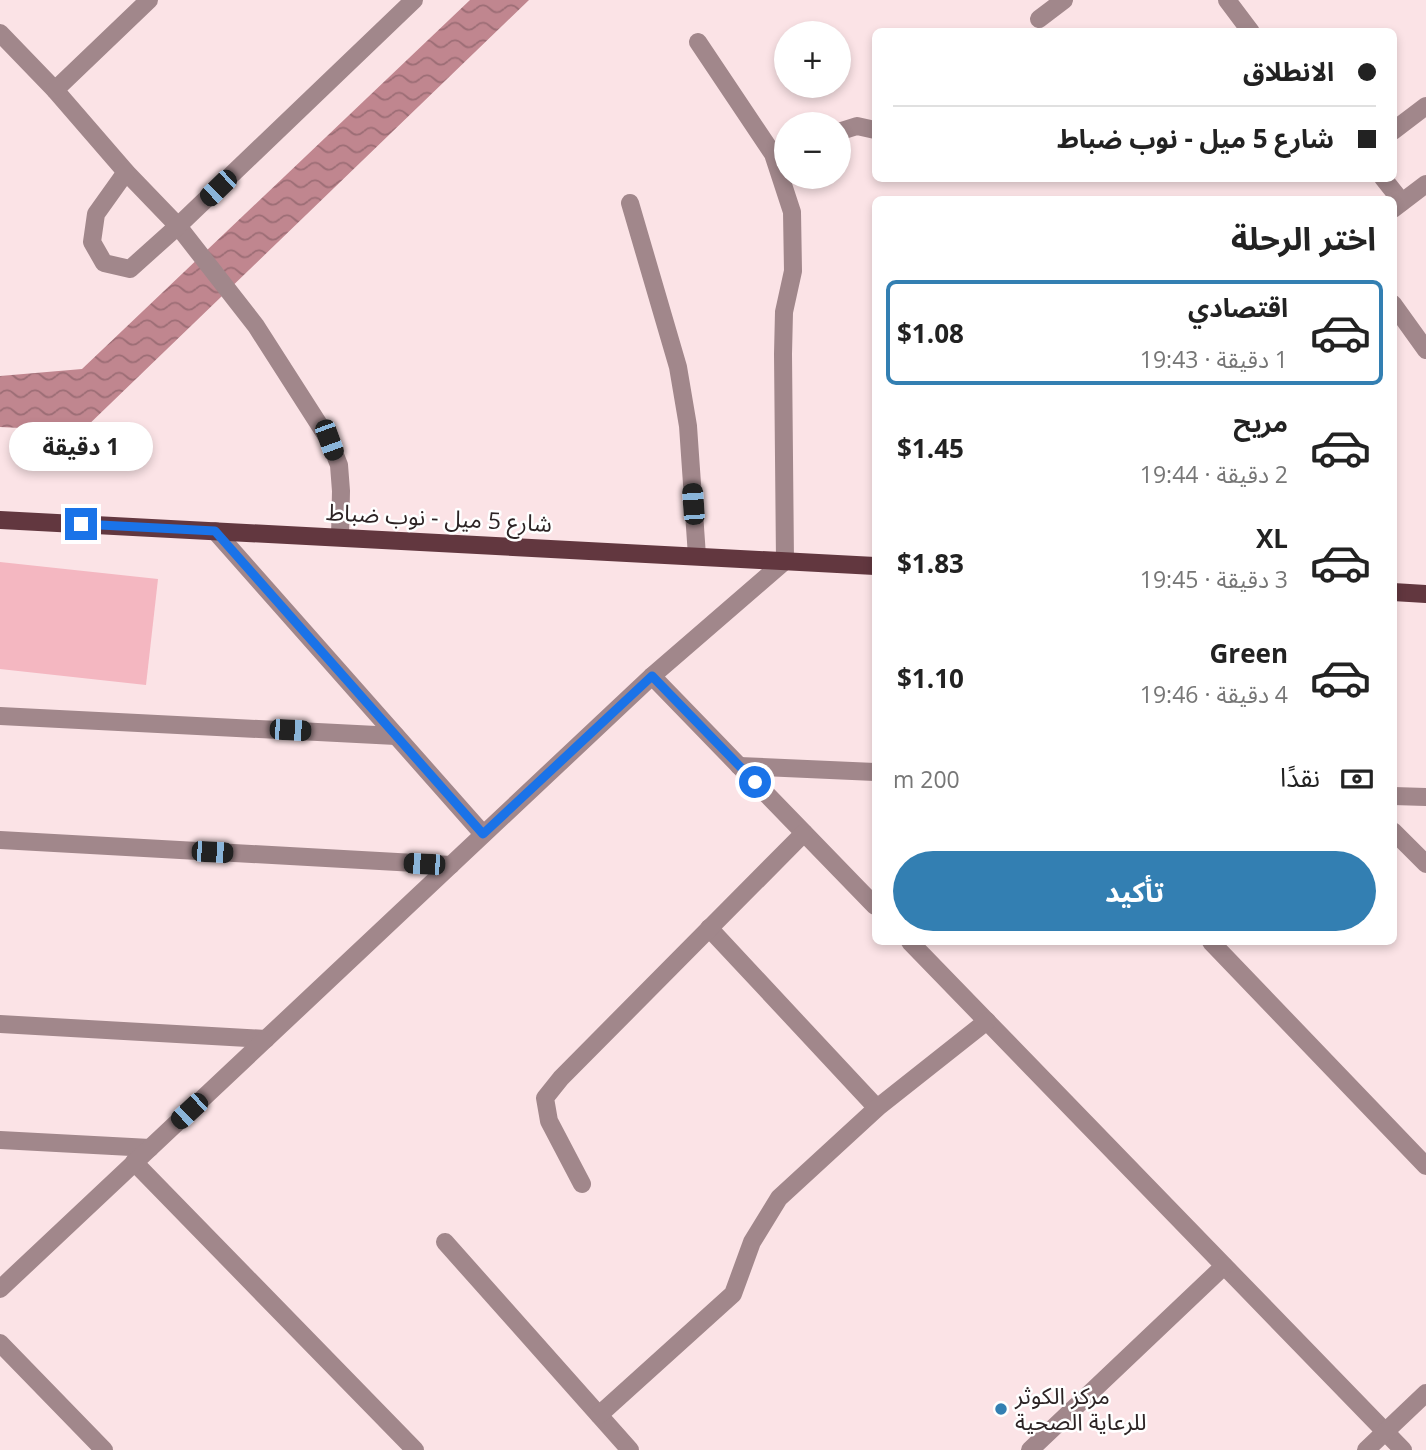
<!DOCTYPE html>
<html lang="ar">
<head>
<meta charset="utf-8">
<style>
  :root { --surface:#fff; --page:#f6f6f6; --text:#222; --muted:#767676; --line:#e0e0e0; --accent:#337fb2 }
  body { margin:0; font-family:"Open Sans","Noto Sans Arabic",sans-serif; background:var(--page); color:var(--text); direction:rtl; height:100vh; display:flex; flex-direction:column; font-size:26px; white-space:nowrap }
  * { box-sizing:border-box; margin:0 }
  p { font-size:23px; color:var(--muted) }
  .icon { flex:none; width:38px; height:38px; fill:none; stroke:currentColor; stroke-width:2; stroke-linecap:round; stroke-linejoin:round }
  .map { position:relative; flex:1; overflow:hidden; direction:ltr }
  .side { position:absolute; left:872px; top:196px; width:525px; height:749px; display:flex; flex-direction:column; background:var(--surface); border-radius:10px; box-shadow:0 4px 10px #0003; direction:rtl }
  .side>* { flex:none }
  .guide { position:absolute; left:872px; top:28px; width:525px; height:154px; border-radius:10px; box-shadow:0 4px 10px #0003; direction:rtl; display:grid; align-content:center; height:154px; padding:0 21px; background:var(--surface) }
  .tools { position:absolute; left:774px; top:21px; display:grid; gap:14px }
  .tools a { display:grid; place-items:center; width:77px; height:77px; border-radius:50%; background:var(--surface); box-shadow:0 4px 10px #0003; font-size:35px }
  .end { position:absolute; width:32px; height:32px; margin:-16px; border:9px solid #1a73e8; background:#fff; box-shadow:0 0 0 4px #fff }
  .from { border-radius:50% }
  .bubble { position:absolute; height:49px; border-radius:24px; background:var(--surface); box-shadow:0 4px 10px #0003; font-size:23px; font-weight:700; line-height:49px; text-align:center; direction:rtl }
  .car { position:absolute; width:21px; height:42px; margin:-21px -10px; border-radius:9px; box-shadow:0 0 5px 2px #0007; background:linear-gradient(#222 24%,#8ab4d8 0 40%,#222 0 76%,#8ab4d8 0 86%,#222 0) }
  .guide b { display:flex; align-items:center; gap:24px; height:66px; font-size:26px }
  .guide b+b { border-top:2px solid var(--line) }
  .guide i { width:18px; height:18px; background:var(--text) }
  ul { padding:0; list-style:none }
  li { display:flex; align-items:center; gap:21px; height:105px; margin:0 14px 10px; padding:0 7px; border:4px solid transparent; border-radius:10px }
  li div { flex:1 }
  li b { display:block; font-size:26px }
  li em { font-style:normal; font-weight:700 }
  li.selected { border-color:var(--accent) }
  li>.icon { width:63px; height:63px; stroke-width:1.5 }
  h2 { padding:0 21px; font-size:32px; line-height:84px }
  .pay { display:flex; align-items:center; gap:18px; height:77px; padding:0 21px; font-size:26px }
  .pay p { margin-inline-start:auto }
  .primary-button { display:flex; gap:14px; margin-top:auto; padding:14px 21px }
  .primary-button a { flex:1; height:80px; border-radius:42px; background:var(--accent); color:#fff; font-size:28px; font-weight:700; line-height:80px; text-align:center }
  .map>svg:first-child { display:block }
</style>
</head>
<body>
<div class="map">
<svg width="1426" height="1450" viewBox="0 0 1426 1450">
  <defs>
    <pattern id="water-waves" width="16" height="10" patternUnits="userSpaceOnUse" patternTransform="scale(1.75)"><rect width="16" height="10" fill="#c0868f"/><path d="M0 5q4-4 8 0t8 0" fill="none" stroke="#9c6d75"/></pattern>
  </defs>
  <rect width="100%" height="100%" fill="#fbe3e6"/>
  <polygon fill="#f4b7c1" points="0,562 158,579 146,685 0,669"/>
  <polygon fill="url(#water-waves)" points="470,0 529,0 82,431 0,427 0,376 82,369"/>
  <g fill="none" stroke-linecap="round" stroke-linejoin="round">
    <g stroke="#a1878b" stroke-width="18">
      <polyline points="1227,0 1251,32"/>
      <polyline points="1039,19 1064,0"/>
      <polyline points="0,33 55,90 126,172 178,226 256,326 329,440 339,465 341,491 340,537"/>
      <polyline points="55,90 149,0"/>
      <polyline points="1393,131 1426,106"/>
      <polyline points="838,132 857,126 875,130"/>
      <polyline points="126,172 96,214 92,242 104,263 130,269 178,226 414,0"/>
      <polyline points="1383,178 1402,202"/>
      <polyline points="630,203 678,367 688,426 697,556"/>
      <polyline points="1393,209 1426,184"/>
      <polyline points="1393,304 1426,350"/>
      <polyline points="215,531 483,834"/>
      <polyline points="652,676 875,906"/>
      <polyline points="0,716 396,736"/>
      <polyline points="739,766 875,772"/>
      <polyline points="1393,796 1426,797"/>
      <polyline points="1393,831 1426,864"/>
      <polyline points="0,840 451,865"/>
      <polyline points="709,928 877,1108"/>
      <polyline points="910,942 1403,1450"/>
      <polyline points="1211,942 1426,1166"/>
      <polyline points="0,1024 266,1039"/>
      <polyline points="0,1140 150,1148"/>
      <polyline points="134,1162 415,1450"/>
      <polyline points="582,1184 549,1121 545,1098 561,1078 804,833"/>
      <polyline points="445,1242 630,1450"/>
      <polyline points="0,1289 652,676 785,561 783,354 784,312 793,271 792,212 773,154 698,42"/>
      <polyline points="0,1343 104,1450"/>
      <polyline points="599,1415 733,1294 752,1242 779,1198 877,1108 987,1021"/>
      <polyline points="1030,1450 1224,1266"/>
      <polyline points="1366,1450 1426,1393"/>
    </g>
    <g stroke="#62373f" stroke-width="18">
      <polyline points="0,520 875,566"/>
      <polyline points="1393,592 1426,594"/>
    </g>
  </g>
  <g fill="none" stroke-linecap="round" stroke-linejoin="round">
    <polyline stroke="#1a73e8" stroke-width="9" points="81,524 215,531 483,834 652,676 755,782"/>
  </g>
  <circle fill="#337fb2" stroke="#fff" stroke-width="2.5" cx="1001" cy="1409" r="7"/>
  <g text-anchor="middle" stroke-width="5" stroke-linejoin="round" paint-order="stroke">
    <g font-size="23" fill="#2d2425" stroke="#fff">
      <text transform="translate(439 518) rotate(3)" y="8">شارع 5 ميل - نوب ضباط</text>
    </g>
    <g font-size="23" fill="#2d2425" stroke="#fff" text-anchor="start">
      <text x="1015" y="1404">مركز الكوثر<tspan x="1015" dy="26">للرعاية الصحية</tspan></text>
    </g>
  </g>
</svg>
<div class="tools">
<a>+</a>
<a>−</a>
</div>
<i class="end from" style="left:755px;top:782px"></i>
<i class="end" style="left:81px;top:524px"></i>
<div class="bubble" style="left:9px;top:422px;width:144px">1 دقيقة</div>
<i class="car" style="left:218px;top:188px;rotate:226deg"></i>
<i class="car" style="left:329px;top:440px;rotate:160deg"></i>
<i class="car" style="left:693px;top:504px;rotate:356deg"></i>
<i class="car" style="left:290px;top:730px;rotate:93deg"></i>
<i class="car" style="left:212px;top:852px;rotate:93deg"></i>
<i class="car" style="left:424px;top:864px;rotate:273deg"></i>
<i class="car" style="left:189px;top:1111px;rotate:227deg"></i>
<div class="guide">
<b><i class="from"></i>الانطلاق</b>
<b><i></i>شارع 5 ميل - نوب ضباط</b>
</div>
<section class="side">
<h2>اختر الرحلة</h2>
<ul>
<li class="selected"><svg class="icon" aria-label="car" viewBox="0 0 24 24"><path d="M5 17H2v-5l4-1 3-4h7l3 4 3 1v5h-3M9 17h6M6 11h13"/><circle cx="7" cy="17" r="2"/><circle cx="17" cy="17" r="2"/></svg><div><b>اقتصادي</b><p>1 دقيقة · 19:43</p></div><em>$1.08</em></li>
<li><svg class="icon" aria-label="car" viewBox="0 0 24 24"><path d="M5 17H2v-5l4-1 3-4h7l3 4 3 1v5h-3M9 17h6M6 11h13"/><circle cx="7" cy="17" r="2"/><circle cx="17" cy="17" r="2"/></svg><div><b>مريح</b><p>2 دقيقة · 19:44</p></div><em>$1.45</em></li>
<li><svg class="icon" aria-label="car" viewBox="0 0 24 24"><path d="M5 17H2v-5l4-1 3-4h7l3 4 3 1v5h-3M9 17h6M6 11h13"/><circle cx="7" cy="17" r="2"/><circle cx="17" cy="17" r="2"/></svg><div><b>XL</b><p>3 دقيقة · 19:45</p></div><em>$1.83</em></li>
<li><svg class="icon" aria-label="car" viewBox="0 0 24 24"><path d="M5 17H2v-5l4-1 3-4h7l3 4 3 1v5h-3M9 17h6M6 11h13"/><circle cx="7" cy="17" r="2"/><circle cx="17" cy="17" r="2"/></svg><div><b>Green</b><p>4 دقيقة · 19:46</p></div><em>$1.10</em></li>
</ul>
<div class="pay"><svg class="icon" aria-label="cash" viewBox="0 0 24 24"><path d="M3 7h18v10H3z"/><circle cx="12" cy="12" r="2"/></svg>نقدًا<p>200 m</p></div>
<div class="primary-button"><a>تأكيد</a></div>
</section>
</div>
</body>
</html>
